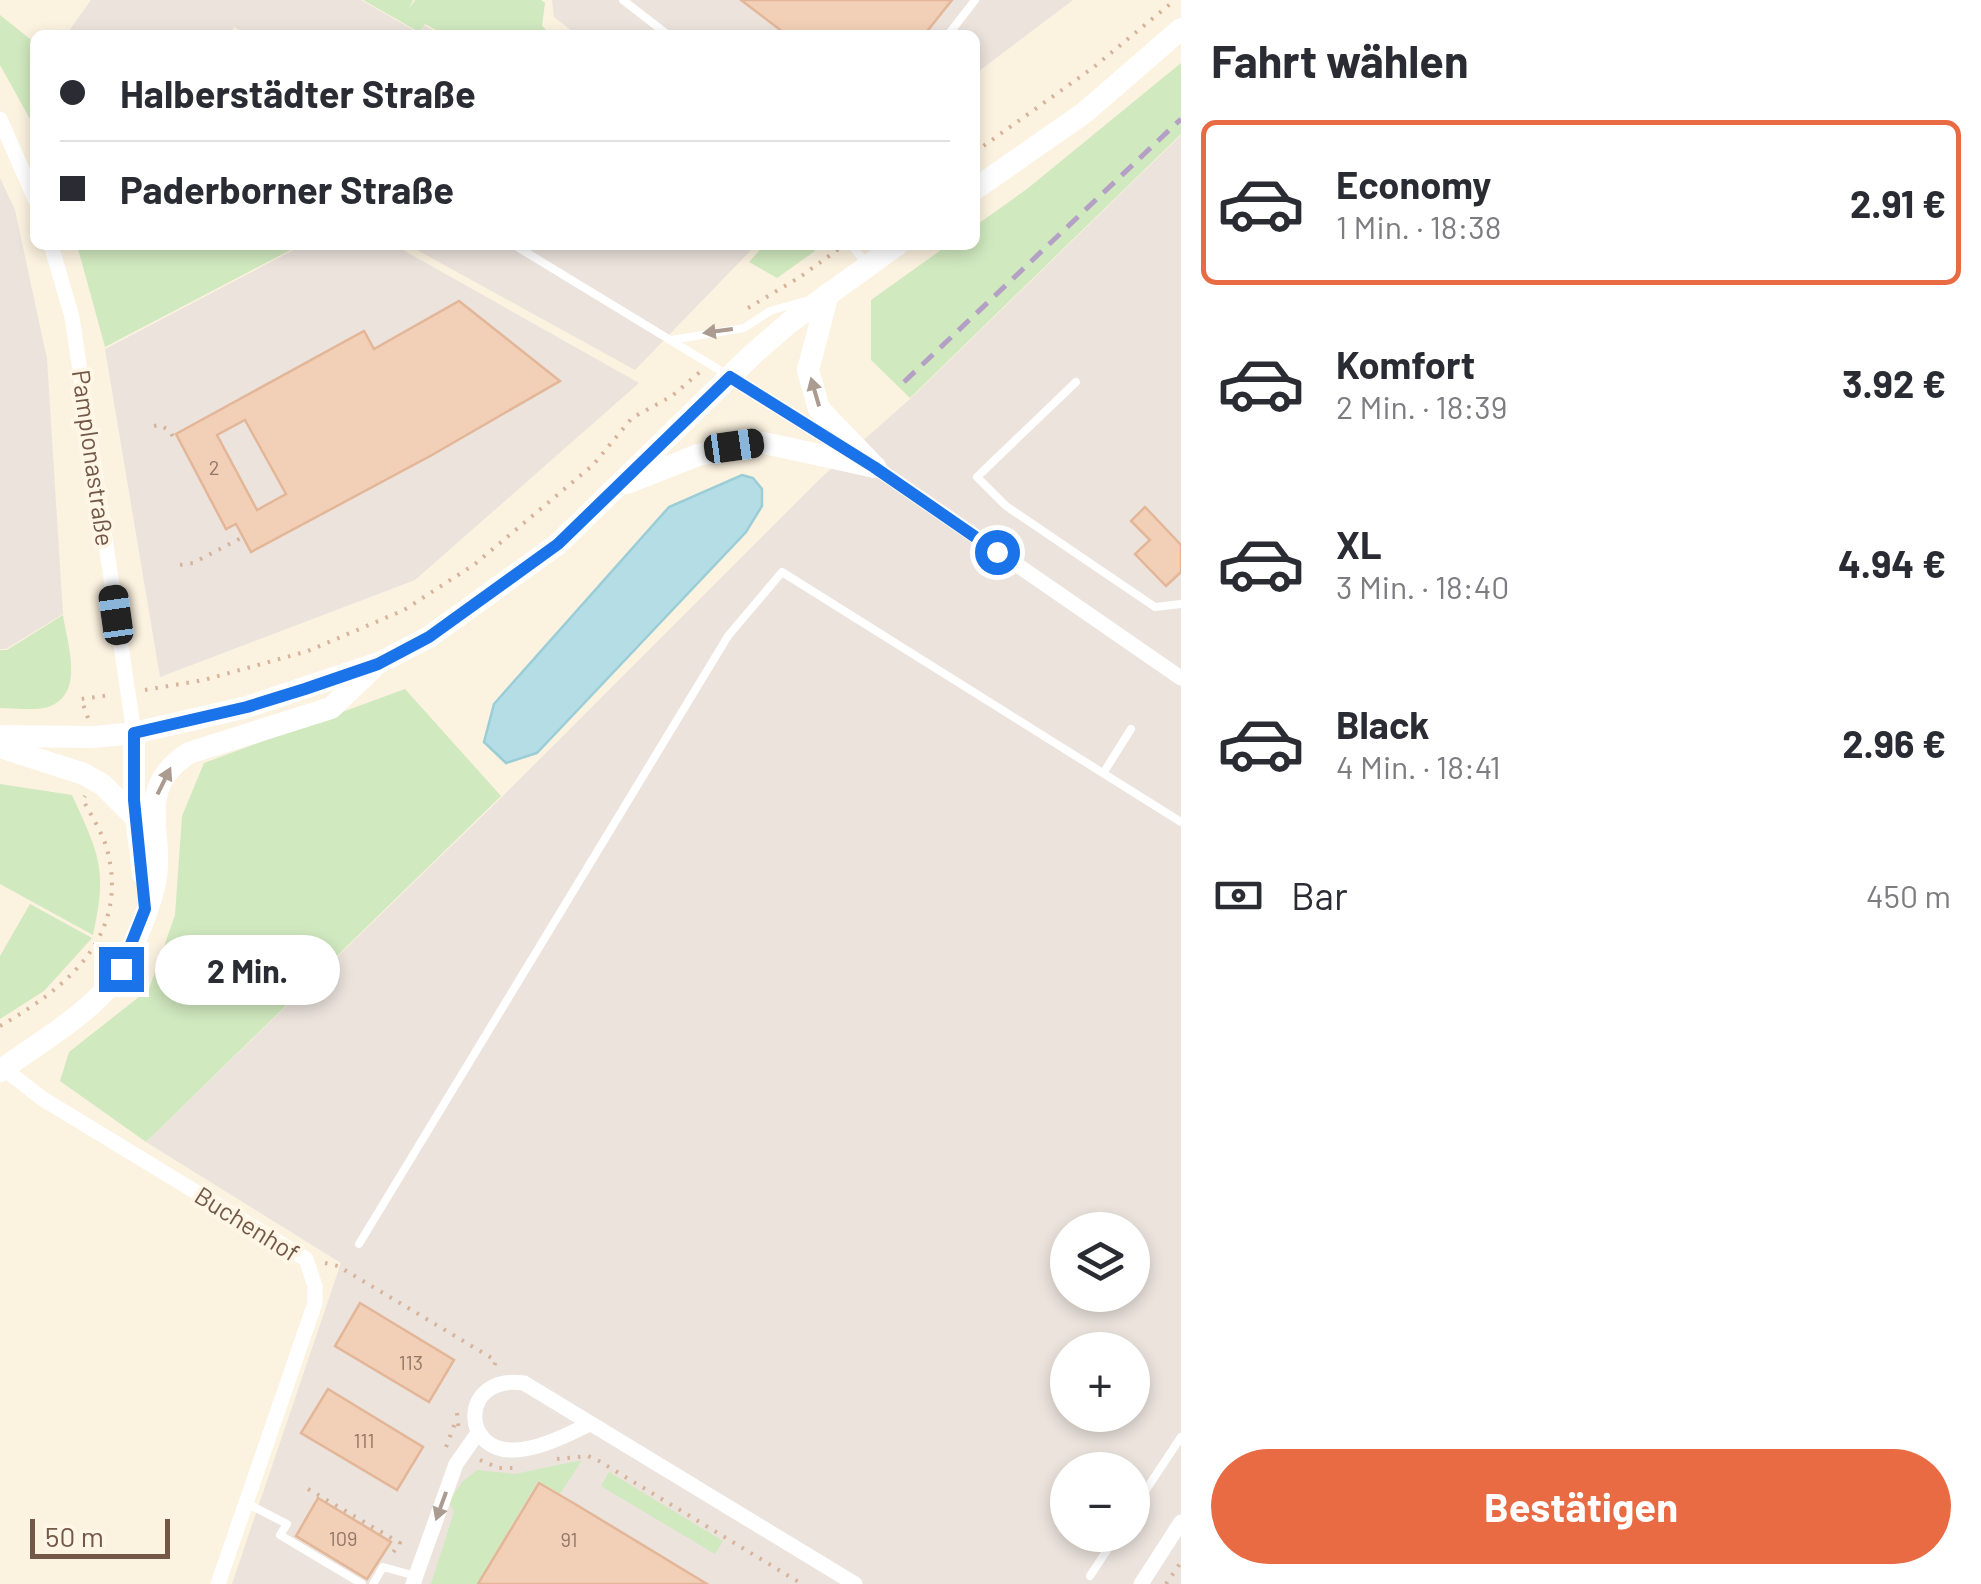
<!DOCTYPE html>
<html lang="de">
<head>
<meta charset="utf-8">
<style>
  :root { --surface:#fff; --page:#f2f2f3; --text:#2b2b33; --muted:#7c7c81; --line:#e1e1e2; --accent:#e86b44 }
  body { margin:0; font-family:Barlow,sans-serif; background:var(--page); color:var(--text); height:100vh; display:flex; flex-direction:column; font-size:38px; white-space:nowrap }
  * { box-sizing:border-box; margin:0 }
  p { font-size:32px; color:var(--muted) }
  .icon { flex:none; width:55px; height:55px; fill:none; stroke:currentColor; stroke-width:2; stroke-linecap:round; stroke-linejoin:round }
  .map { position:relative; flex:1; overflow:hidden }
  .sheet { display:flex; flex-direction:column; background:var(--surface); width:800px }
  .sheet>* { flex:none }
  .hud { position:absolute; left:30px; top:30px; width:950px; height:220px; border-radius:15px; box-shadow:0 5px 15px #0003; display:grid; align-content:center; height:220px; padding:0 30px; background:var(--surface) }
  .buttons { position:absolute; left:1050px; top:1212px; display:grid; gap:20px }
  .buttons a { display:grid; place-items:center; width:100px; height:100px; border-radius:50%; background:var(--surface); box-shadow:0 5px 15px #0003; font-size:50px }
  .scale { position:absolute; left:30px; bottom:25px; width:140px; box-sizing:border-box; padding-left:10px; border:5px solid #735848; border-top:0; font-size:28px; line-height:35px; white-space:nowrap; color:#735848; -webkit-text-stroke:8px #fff6e6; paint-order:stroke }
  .end { position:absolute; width:45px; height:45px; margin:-22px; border:12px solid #1a73e8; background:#fff; box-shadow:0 0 0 5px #fff }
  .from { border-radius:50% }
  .bubble { position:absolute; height:70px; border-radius:35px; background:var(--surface); box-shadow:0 5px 15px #0003; font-size:32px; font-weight:700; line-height:70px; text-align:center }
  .car { position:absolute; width:30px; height:60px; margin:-30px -15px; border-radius:12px; box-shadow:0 0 8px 2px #0007; background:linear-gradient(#222 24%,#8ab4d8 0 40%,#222 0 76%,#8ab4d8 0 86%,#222 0) }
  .hud b { display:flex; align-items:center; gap:35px; height:95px; font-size:38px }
  .hud b+b { border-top:2px solid var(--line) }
  .hud i { width:25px; height:25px; background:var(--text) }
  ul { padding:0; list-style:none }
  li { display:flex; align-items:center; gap:30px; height:165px; margin:0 20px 15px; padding:0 10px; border:5px solid transparent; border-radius:15px }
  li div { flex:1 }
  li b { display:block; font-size:38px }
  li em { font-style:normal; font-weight:700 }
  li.active { border-color:var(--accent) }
  li>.icon { width:90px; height:90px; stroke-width:1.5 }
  h2 { padding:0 30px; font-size:45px; line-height:120px }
  .pay { display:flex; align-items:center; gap:25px; height:110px; padding:0 30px; font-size:38px }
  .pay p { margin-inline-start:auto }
  .cta { display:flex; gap:20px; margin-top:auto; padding:20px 30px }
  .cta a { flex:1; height:115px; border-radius:60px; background:var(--accent); color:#fff; font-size:40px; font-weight:700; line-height:115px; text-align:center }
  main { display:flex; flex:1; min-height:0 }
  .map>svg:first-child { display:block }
</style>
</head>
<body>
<main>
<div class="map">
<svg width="1181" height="1584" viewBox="0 0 1181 1584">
  <rect width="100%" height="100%" fill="#fcf2e0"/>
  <g fill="#ebe3dc" fill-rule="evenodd">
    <polygon points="91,0 361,0 419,33 424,25 441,35 250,35 234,27 229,35 66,35"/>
    <polygon points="552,0 1073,0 975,74 975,35 577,35 554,17"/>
    <path d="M1181,135v1449h-949l109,-321 -195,-121 358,-347 319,-319 87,-77zM1068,1230h64v65h-64zM1068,1350h64v65h-64zM1068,1470h64v65h-64z"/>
    <polygon points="0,178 15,210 47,359 63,614 6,649 0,649"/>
    <polygon points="303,245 394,245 639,383 415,580 160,677 105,349"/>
    <polygon points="408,245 756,245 635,370"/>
  </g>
  <g fill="#d0e9bf">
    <polygon points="363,0 413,0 409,9 415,0 541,0 545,3 542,26 552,35 445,35 425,24 419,32"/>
    <polygon points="0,15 35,43 35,128 0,65"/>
    <polygon points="1181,63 1181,134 910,398 871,360 871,300 948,245 975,245 975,226 1027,189"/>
    <polygon points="77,245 300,245 105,347"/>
    <polygon points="764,245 807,245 815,251 777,278 749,262"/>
    <path d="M63,615c4,29 23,79 -15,92 -14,4 -34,1 -48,1v-58h7z"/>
    <polygon points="405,689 501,796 146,1142 60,1081 69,1052 149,989 175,915 182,816 204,763"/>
    <path d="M0,784l72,11c27,59 36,75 21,140l-93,-51z"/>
    <polygon points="30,904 92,938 44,991 0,1019 0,956"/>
    <polygon points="582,1460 560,1494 538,1481 477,1584 431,1584 454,1512 449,1502 462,1482 477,1470 515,1474"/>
    <polygon points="609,1472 723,1541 715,1554 601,1486"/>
  </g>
  <polygon fill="#b5dde5" stroke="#9bcdd7" stroke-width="2.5" points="742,475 753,478 762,489 762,506 746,532 537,753 506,763 484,742 494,704 669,507"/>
  <g fill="#f2d0b8" stroke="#e4b698" stroke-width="2.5" fill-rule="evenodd">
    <polygon points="741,0 952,0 924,35 787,35"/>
    <path d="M459,301l101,80 -128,74 -181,97 -15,-28 -10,5 -50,-95 188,-103 10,18zM245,420l41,74 -29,16 -40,-75z"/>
    <polygon points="1145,507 1181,545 1181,572 1166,586 1135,554 1150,540 1131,521"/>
    <polygon points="360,1303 454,1360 429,1402 335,1346"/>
    <polygon points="328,1389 423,1447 397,1490 301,1433"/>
    <polygon points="539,1483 575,1504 707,1584 478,1584"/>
    <polygon points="318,1498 391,1542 367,1579 296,1536"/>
  </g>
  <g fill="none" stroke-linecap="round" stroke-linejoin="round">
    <g stroke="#d6b39b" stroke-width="4" stroke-dasharray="2.5 8" stroke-linecap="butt">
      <polyline points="975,152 1094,67 1175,0"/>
      <polyline points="748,308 800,277 840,248"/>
      <polyline points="154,426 160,425 170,431 174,439"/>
      <polyline points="180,565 193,563 243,537"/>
      <polyline points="145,690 204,680 308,651 404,610 475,564 593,465 632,418 672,396 701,371"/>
      <polyline points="88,718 81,699 111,695"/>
      <path d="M0,1026c68,-39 130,-90 107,-177 -5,-17 -16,-34 -24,-49l2,-4"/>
      <polyline points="325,1263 338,1266 490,1357 496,1361 493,1369"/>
      <polyline points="457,1413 459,1433"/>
      <polyline points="446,1447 455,1423"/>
      <polyline points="557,1459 588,1456 599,1461 802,1584"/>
      <polyline points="480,1460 499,1468 513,1468"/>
      <polyline points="308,1489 400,1543 392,1554"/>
      <polyline points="1166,1584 1181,1562"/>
    </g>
    <g stroke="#fff" stroke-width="8">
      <polyline points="623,0 668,35"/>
      <polyline points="948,35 975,0"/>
      <polyline points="514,245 726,374"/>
      <polyline points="851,245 865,262"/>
      <polyline points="672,340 744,328 770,311 805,301"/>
      <polyline points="1076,382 977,477 1006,506 1155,607 1181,604"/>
      <polyline points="1104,772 1131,729"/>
      <polyline points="359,1244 728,636 782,572 1181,822"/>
      <polyline points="244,1502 287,1524 280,1535 362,1584"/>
      <polyline points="1132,1511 1181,1437"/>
      <polyline points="1090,1576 1117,1535"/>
      <polyline points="373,1584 383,1567 416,1576"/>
    </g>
    <g stroke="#fff" stroke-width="15">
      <polyline points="0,119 35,199"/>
      <polyline points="51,245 72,317 134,733"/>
      <polyline points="730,377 875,467 1181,678"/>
      <polyline points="3,1068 43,1099 306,1259 315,1286 315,1303 218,1584"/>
      <path d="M590,1424c-22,10 -49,25 -75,26 -55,3 -55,-76 9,-67l331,201"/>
      <polyline points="413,1584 456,1464 478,1433"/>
      <polyline points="1141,1584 1181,1522"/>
    </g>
    <g stroke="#fff" stroke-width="22">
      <polyline points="975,189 1084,113 1181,29"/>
      <polyline points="828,294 808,370 819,409 875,467"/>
      <polyline points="627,483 698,455 764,443 875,467"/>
      <polyline points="134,733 134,800 143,874"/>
      <polyline points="0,736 94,737 134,733 247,707 379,663 429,637 558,544 753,354 790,322 897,245"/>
      <polyline points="0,747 84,774 103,785 137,819"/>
      <path d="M0,1071c37,-27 102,-64 123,-105 12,-24 25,-54 31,-79 13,-52 -23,-97 35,-134l142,-45 41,-39"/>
    </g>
    <polyline stroke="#b4a0c5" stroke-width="5" stroke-dasharray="15 10" stroke-linecap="butt" points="904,382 1181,119"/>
  </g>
  <defs><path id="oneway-solid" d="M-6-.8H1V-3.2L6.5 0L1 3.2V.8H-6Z" transform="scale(2.5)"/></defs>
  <g fill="#ab9b91">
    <use href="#oneway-solid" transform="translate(718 331) rotate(172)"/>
    <use href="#oneway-solid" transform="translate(815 392) rotate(-106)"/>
    <use href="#oneway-solid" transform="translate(164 781) rotate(-64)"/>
    <use href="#oneway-solid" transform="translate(441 1506) rotate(110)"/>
  </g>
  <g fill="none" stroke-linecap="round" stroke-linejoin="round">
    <polyline stroke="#1a73e8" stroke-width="12" points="121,969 145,909 134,800 134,733 247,707 305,689 378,664 429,637 558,544 730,377 874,467 997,552"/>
  </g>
  <g text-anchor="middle" stroke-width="8" stroke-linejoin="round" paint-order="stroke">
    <g font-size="20" fill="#937664">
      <text x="214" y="475">2</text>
      <text x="411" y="1370">113</text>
      <text x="364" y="1448">111</text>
      <text x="343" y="1546">109</text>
      <text x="569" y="1547">91</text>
    </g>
    <g font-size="25" fill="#735848" stroke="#fff6e6">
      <text transform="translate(93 458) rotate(82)" y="9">Pamplonastraße</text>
      <text transform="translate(247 1224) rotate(32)" y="9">Buchenhof</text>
    </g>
  </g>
</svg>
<div class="buttons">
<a><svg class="icon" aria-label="layers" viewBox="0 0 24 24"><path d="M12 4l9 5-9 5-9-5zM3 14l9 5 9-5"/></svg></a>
<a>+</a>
<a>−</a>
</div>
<div class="scale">50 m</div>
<i class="end from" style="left:997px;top:552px"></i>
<i class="end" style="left:121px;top:969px"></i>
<div class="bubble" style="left:155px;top:935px;width:185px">2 Min.</div>
<i class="car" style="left:734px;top:446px;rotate:82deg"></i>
<i class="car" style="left:116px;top:615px;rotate:352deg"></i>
<div class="hud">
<b><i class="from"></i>Halberstädter Straße</b>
<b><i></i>Paderborner Straße</b>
</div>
</div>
<section class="sheet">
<h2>Fahrt wählen</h2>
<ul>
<li class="active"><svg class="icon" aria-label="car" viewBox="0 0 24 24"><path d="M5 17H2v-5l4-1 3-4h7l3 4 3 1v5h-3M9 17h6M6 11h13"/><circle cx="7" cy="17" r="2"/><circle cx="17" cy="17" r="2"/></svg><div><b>Economy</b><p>1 Min. · 18:38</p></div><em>2.91 €</em></li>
<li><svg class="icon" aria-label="car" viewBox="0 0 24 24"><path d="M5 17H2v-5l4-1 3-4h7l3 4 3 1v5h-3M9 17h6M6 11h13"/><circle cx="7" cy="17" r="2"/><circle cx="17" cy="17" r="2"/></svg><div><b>Komfort</b><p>2 Min. · 18:39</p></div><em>3.92 €</em></li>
<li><svg class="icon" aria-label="car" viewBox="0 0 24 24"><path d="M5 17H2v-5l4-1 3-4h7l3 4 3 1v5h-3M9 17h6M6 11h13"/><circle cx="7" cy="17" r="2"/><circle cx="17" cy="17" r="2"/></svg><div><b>XL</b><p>3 Min. · 18:40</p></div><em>4.94 €</em></li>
<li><svg class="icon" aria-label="car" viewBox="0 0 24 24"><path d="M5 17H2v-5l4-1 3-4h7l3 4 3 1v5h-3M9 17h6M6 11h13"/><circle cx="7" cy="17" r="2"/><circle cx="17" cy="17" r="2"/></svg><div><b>Black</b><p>4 Min. · 18:41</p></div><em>2.96 €</em></li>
</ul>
<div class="pay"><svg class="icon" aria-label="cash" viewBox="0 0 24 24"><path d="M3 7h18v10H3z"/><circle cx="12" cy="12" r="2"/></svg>Bar<p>450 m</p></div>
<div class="cta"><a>Bestätigen</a></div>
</section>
</main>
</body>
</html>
